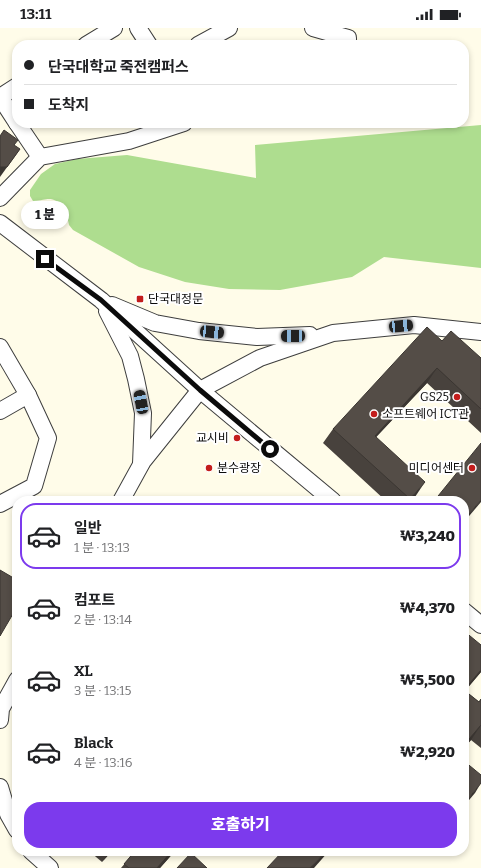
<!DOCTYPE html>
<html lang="ko">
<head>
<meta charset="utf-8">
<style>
  :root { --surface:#fff; --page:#f2f2f2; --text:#202124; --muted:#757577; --line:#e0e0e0; --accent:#7c3aed }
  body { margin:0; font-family:Bitter,"Noto Sans KR",serif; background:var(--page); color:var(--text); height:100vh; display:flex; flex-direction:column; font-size:15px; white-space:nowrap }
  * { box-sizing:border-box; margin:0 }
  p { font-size:13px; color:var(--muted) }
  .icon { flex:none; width:22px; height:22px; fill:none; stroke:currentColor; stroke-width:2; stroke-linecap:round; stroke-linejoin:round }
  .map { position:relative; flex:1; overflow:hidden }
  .drawer { position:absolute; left:12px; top:468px; width:457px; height:360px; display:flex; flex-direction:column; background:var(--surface); border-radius:16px; box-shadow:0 2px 6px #0003 }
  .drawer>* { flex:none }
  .top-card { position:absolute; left:12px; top:12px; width:457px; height:88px; border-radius:16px; box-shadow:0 2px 6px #0003; display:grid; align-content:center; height:88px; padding:0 12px; background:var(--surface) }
  .end { position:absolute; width:18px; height:18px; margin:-9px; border:5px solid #0b0b0b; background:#fff; box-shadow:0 0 0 2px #fff }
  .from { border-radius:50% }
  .bubble { position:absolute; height:28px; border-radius:14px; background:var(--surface); box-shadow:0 2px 6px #0003; font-size:13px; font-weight:800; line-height:28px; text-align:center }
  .car { position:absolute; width:12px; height:24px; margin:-12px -6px; border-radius:5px; box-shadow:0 0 3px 1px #0007; background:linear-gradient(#222 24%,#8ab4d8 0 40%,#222 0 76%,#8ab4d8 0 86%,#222 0) }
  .top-card b { display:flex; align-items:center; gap:14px; height:38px; font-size:15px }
  .top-card b+b { border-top:1px solid var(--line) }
  .top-card i { width:10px; height:10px; background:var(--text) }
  ul { padding:7px 0 0; list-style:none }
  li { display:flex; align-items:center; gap:12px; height:66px; margin:0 8px 6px; padding:0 4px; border:2px solid transparent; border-radius:16px }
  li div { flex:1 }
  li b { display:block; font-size:15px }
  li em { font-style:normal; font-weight:800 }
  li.selected { border-color:var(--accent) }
  li>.icon { width:36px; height:36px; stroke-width:1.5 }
  .cta { display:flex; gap:8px; margin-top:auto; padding:8px 12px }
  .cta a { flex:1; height:46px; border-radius:16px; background:var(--accent); color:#fff; font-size:16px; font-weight:800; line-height:46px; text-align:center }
  .status { display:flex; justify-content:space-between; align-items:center; height:28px; padding:0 20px; background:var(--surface); direction:ltr }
  .status svg { height:11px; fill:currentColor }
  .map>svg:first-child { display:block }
</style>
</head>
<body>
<div class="status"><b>13:11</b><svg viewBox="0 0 49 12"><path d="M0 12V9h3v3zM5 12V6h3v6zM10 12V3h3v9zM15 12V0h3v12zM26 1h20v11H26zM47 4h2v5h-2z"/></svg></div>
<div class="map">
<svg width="481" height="840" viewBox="0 0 481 840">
  <rect width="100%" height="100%" fill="#fffce9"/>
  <path fill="#aedd8f" d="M481,97v143l-97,-11 -32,20 -72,13 -51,-1 -44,-7 -46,-15 -66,-37 -4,-5 -4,-19c-17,-11 -15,-6 -32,-5l-3,-5v-6l11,-16 14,-10 22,-5 50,-4 129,23 -1,-33z"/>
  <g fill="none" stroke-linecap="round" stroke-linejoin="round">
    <g stroke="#3e3e3e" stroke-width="18">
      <g id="minor">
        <polyline points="138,0 149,17"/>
        <polyline points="313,0 348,10 348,17"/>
        <polyline points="86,17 114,0"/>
        <polyline points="198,17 229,0"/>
        <polyline points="0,69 17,95"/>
        <polyline points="0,69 17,58"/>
        <polyline points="17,95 40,129"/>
        <polyline points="0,170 40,129 129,113 184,95"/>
        <polyline points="0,195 101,272 200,362 333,473"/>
        <polyline points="112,277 155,295 199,303 257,309 310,307"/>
        <polyline points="107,283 130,328 136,351 143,385 141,436"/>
        <polyline points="0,319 28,367 48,410 34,458 0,476"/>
        <polyline points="0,383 28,367"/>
        <polyline points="121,473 143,433 200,362 260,330 333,305 414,297 481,304"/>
        <polyline points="464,583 481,597"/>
        <polyline points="0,692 1,681 17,652"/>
        <polyline points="0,759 8,786 17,802"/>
        <polyline points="31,823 50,840"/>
      </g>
    </g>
    <use href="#minor" stroke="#fff" stroke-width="16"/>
  </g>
  <g fill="#48423d">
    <polygon points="442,313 481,330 481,405 427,355 376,409 415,469 411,473 386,473 323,415 333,401"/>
    <polygon points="464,603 481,644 465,663 479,674 481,671 481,720 471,712 464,720"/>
    <polygon points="89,823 112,823 102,834"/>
    <polygon points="130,823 175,823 160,840 121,840 133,826"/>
  </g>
  <g fill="#3b3632">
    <polygon points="20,121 0,149 0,139"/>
    <polygon points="437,340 427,355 364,422 375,408"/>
    <polygon points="425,454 415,469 411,473 408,473"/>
    <polygon points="481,472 481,474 464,494 464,492"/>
    <polygon points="481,642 481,644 464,664 464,662"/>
    <polygon points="481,697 471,712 464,720 464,717"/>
    <polygon points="481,755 475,765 464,778 464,776"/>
    <polygon points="110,823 112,823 102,834"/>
    <polygon points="172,823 175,823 160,840 157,840"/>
    <polygon points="326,823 329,823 314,840 310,840"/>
  </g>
  <g fill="#544d47" stroke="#3b3632">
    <polygon points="4,102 18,112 14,117 20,121 7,139 0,139 0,108"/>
    <polygon points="427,299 442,313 451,303 481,330 481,381 437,340 375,408 425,454 410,471 333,401"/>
    <polygon points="481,415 481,472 464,492 464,473 434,473"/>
    <polygon points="0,542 17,552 17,579 0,608"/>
    <polygon points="464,603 481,617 481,642 464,662 479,674 481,671 481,697 464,717"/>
    <polygon points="464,733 481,747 481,755 464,776"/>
    <polygon points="135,823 172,823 157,840 129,840 124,836"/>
    <polygon points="283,823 326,823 310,840 267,840"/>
    <polygon points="191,825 207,840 177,840"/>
  </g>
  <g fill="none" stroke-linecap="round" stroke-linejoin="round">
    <polyline stroke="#0b0b0b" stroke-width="5" points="45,231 101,272 200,362 270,421"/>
  </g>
  <g fill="#c31d1c" stroke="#fff" stroke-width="1.5">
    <rect x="136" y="267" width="8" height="8" rx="2"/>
    <circle cx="457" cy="369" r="4"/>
    <circle cx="374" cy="386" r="4"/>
    <circle cx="237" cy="410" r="4"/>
    <circle cx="209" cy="440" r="4"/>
    <circle cx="472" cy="440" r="4"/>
  </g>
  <g text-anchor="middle" stroke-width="4" stroke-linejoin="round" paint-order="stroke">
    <g font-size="12" fill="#0b0b0b" stroke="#fff" text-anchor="start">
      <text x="148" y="275">단국대정문</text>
      <text x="449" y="373" text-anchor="end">GS25</text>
      <text x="382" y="390">소프트웨어 ICT관</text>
      <text x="229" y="414" text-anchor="end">교시비</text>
      <text x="217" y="444">분수광장</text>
      <text x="464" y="444" text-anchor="end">미디어센터</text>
    </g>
  </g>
</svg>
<i class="end from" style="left:270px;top:421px"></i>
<i class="end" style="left:45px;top:231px"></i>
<div class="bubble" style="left:21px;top:173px;width:48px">1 분</div>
<i class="car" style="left:401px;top:298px;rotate:85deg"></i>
<i class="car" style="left:212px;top:304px;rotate:96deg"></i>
<i class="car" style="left:293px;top:308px;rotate:269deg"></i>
<i class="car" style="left:141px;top:374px;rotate:349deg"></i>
<div class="top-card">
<b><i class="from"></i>단국대학교 죽전캠퍼스</b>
<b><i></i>도착지</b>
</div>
<section class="drawer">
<ul>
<li class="selected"><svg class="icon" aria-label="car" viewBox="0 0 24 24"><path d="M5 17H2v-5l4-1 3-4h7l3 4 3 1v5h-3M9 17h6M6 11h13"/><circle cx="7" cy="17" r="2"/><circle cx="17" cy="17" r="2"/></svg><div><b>일반</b><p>1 분 · 13:13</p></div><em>₩3,240</em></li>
<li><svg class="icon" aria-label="car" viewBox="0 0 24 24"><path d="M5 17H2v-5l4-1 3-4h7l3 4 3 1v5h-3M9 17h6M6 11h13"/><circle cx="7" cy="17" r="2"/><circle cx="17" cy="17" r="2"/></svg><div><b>컴포트</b><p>2 분 · 13:14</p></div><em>₩4,370</em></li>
<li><svg class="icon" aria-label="car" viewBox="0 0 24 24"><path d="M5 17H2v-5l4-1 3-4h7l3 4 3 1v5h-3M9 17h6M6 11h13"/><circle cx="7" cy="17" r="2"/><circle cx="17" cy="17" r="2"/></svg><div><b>XL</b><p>3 분 · 13:15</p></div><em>₩5,500</em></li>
<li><svg class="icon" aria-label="car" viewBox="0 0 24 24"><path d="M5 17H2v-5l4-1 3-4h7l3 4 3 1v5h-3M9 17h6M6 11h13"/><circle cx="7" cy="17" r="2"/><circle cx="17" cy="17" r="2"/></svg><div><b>Black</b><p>4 분 · 13:16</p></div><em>₩2,920</em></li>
</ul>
<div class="cta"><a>호출하기</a></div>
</section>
</div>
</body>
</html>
